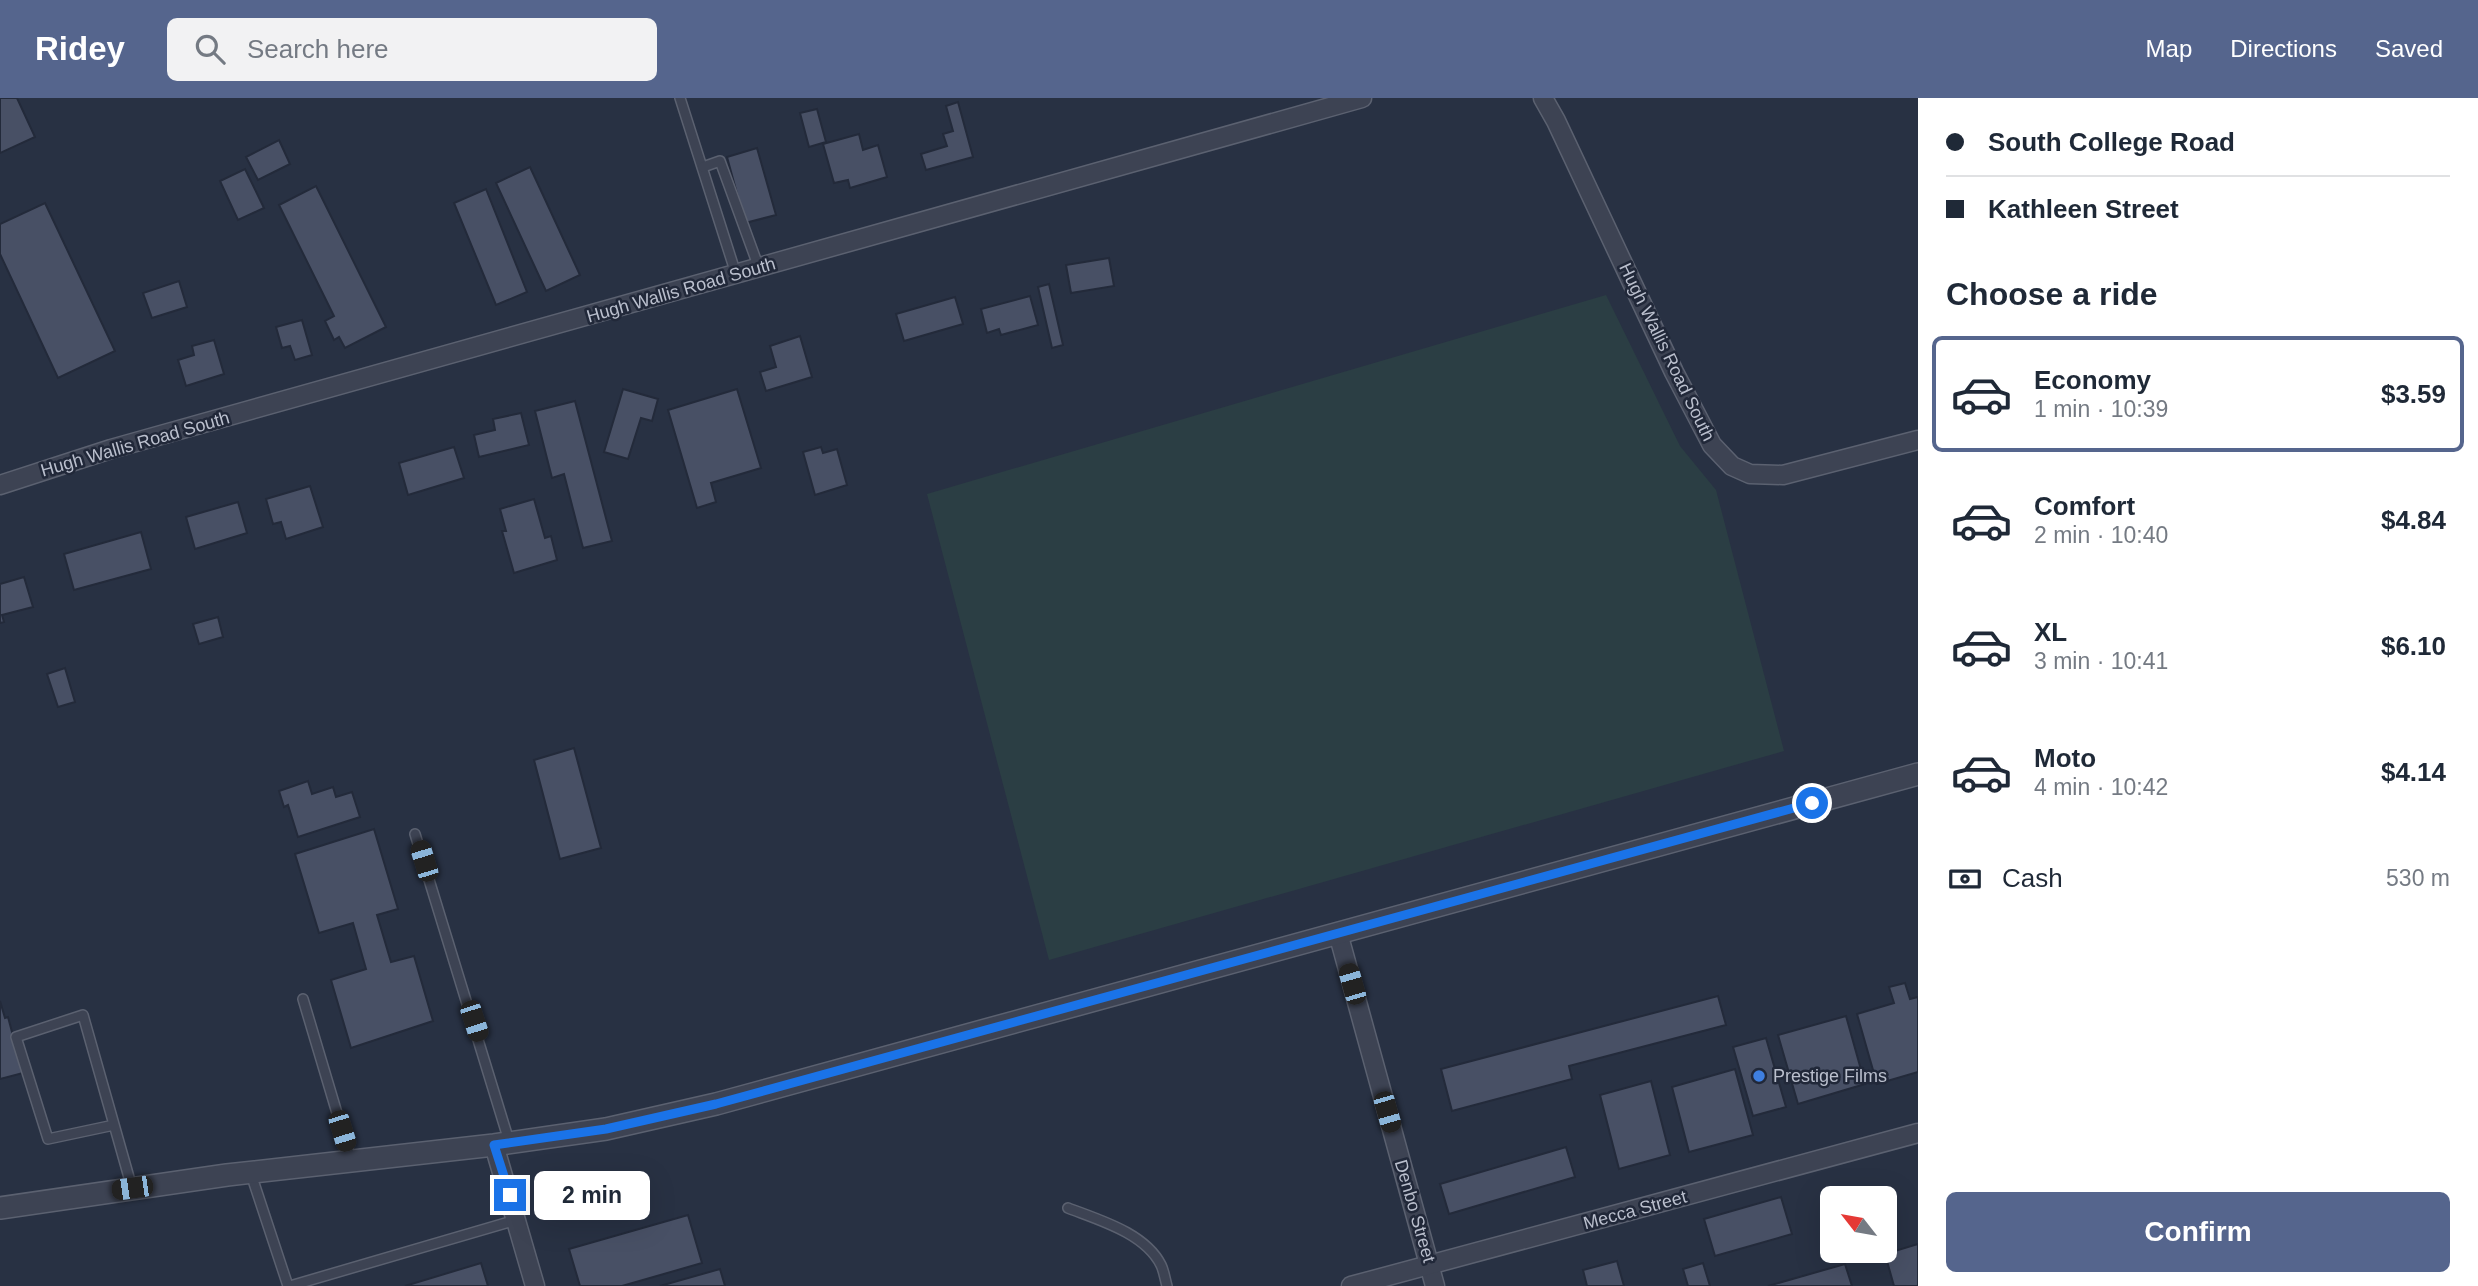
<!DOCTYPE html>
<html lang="en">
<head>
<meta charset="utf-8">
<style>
  :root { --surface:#fff; --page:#f2f2f3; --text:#1f2937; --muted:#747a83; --line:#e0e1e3; --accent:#55658d }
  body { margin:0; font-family:Helvetica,sans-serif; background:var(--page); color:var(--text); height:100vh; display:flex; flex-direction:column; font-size:26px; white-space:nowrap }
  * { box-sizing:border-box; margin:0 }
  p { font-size:23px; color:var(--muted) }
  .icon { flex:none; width:38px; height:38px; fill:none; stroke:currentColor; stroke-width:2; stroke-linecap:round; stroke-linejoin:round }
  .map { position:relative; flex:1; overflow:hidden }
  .panel { display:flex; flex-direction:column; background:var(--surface); width:560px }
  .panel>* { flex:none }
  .guide { display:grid; align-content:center; height:154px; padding:0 28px; background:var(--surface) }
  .needle { width:46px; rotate:301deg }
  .tools { position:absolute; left:1820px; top:1088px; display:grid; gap:14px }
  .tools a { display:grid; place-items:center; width:77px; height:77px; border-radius:10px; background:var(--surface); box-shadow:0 7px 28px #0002; font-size:35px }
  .end { position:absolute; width:32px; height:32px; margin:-16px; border:9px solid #1a73e8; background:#fff; box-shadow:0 0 0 4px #fff }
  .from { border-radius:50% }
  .bubble { position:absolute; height:49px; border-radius:10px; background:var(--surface); box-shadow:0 7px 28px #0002; font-size:23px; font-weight:700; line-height:49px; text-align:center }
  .car { position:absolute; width:21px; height:42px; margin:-21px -10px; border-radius:9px; box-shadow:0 0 5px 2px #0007; background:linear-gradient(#222 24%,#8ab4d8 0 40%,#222 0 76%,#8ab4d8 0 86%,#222 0) }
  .guide b { display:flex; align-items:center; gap:24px; height:66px; font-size:26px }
  .guide b+b { border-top:2px solid var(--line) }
  .guide i { width:18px; height:18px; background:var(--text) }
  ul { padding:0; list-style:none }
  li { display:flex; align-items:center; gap:21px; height:116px; margin:0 14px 10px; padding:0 14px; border:4px solid transparent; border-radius:10px }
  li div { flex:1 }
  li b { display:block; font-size:26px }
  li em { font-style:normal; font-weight:700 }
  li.selected { border-color:var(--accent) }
  li>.icon { width:63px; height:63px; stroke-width:1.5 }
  h2 { padding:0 28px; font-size:32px; line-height:84px }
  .pay { display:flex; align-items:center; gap:18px; height:77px; padding:0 28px; font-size:26px }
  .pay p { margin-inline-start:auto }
  .action { display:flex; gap:14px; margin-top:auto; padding:14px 28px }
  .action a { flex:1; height:80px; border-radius:10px; background:var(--accent); color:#fff; font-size:28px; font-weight:700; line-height:80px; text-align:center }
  header { display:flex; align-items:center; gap:42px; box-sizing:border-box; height:98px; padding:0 35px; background:var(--accent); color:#fff }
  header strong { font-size:33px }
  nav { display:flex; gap:38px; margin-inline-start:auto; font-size:24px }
  .search { width:490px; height:63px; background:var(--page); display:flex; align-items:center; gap:18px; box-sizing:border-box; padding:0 24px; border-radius:10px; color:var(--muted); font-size:26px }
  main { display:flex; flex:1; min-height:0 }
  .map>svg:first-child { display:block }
</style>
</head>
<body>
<header>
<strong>Ridey</strong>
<div class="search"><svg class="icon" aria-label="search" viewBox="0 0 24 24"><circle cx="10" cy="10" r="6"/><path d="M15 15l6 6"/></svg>Search here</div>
<nav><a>Map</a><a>Directions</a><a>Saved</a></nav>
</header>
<main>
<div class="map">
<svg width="1918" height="1188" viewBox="0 0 1918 1188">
  <rect width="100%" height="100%" fill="#283143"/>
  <polygon fill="#2b3e44" points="1606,197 1680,348 1716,392 1784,653 1049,862 927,396"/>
  <g fill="#485065" stroke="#232a3a" stroke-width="2">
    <polygon points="0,0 17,0 35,39 0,55"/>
    <polygon points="958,4 973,59 926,72 921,56 947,48 943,36 953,33 946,8"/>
    <polygon points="817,11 826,44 809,49 800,15"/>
    <polygon points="859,36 863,52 878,47 887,79 850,90 848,82 834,85 823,46"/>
    <polygon points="279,42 290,66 258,82 246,59"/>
    <polygon points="757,50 776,117 745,125 727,59"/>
    <polygon points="530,69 580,177 546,193 496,85"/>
    <polygon points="245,71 264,110 238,122 220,83"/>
    <polygon points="316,88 386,229 345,250 339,239 334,242 325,223 334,218 279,107"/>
    <polygon points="486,91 527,194 496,207 454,105"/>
    <polygon points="45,105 115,253 58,280 0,156 0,126"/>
    <polygon points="1109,160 1114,188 1071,195 1066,167"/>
    <polygon points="179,183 187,209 152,220 143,195"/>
    <polygon points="1049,186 1063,247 1052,250 1038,189"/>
    <polygon points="1030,198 1038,227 1001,237 999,231 987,235 981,211"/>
    <polygon points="955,199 963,226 904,243 896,216"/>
    <polygon points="302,222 312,257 295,262 290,248 282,250 276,229"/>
    <polygon points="800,238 812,279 766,293 760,274 776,269 770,248"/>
    <polygon points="214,242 224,276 186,288 178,262 194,257 192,248"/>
    <polygon points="623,291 658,301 652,323 641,320 628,361 604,354"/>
    <polygon points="737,291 761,370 711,385 716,404 697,410 668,312"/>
    <polygon points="575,303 612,443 583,450 564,376 552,380 535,313"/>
    <polygon points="521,315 529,347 479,359 474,337 495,332 493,321"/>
    <polygon points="454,349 464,380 408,397 399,365"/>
    <polygon points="821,349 823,355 837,351 847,387 815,397 803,354"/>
    <polygon points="310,388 323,429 286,441 281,424 273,426 266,401"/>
    <polygon points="534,401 545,440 551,438 557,462 514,475 502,433 506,433 500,411"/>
    <polygon points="238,404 247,435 195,451 186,419"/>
    <polygon points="141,434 151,471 74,492 64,456"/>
    <polygon points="24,479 33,509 2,517 4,524 0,525 0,486"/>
    <polygon points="218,519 223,539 199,546 193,526"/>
    <polygon points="65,570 75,604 58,609 47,576"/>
    <polygon points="574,650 601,750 560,761 534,662"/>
    <polygon points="308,683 312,696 333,689 336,699 352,694 360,719 298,739 288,707 284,709 279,693"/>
    <polygon points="374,731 398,811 377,817 391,864 414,858 433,923 351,950 331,882 366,871 353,825 319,835 295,756"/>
    <polygon points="1905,885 1910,901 1918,899 1918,974 1877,986 1857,916 1894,905 1889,889"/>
    <polygon points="1718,898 1726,927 1569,968 1572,981 1452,1013 1441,971"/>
    <polygon points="0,903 5,920 8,919 23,975 0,981"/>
    <polygon points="1846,918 1865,986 1798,1006 1778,937"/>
    <polygon points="1766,940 1786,1009 1753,1018 1733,949"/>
    <polygon points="1735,971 1753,1037 1689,1054 1672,989"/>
    <polygon points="1651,983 1670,1057 1619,1071 1600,997"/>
    <polygon points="1566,1049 1575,1079 1449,1116 1440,1086"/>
    <polygon points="1781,1099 1792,1136 1715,1158 1704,1121"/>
    <polygon points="688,1117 702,1165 622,1188 580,1188 569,1151"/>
    <polygon points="1918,1146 1918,1188 1894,1188 1885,1156"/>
    <polygon points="1617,1163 1624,1188 1587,1188 1583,1172"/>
    <polygon points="481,1165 488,1188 405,1188"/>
    <polygon points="1703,1165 1710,1188 1688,1188 1683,1171"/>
    <polygon points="1845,1166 1852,1188 1768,1188"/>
    <polygon points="720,1171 725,1188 660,1188"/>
  </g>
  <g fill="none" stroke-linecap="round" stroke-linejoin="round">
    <g stroke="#5b6170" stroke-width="12">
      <g id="service">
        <polyline points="680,0 736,176"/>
        <polyline points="703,69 720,63 759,170"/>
        <polyline points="415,736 509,1043"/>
        <polyline points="303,901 351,1062"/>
        <polyline points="114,1027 48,1041 16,939 83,917 132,1090"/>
        <polyline points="251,1076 288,1188"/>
        <path d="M1068,1110c31,12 77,25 93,57 3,6 4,14 6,21"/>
        <polyline points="290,1188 516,1122"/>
      </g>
    </g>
    <g stroke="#5b6170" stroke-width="21">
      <g id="minor">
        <polyline points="1543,0 1556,23 1674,274 1712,347 1732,368 1750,376 1783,377 1918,342"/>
        <polyline points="0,387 111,351 1362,0"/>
        <polyline points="1338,835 1435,1188"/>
        <polyline points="494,1047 535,1188"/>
        <polyline points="1351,1188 1918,1035"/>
      </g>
    </g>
    <g stroke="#5b6170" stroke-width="24">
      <polyline id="tertiary" points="0,1110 227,1077 494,1047 606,1031 716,1006 1918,676"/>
    </g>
    <use href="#service" stroke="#3d4353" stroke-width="9"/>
    <use href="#minor" stroke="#3d4353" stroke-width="18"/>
    <use href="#tertiary" stroke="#3d4353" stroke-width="21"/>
  </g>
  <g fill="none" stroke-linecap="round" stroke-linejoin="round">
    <polyline stroke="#1a73e8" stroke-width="9" points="510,1097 494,1047 606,1031 716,1006 1812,705"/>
  </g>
  <circle fill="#3f7fe0" stroke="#212839" stroke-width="2.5" cx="1759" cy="978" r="7"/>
  <g text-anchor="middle" stroke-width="5" stroke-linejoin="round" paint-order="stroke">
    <g font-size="18" fill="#babfcd" stroke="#212839">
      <text transform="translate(681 192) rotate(-16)" y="6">Hugh Wallis Road South</text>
      <text transform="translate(1667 254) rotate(64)" y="6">Hugh Wallis Road South</text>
      <text transform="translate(135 346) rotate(-16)" y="6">Hugh Wallis Road South</text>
      <text transform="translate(1635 1112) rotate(-15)" y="6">Mecca Street</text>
      <text transform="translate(1415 1113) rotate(74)" y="6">Denbo Street</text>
    </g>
    <g font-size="18" fill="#babfcd" stroke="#212839" text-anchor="start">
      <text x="1773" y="984">Prestige Films</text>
    </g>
  </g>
</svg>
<div class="tools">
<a><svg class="needle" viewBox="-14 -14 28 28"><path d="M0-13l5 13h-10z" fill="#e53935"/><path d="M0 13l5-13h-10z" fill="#747a83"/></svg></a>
</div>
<i class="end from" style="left:1812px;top:705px"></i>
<i class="end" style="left:510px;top:1097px"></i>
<div class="bubble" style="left:534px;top:1073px;width:116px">2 min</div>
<i class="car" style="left:424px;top:763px;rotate:343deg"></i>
<i class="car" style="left:1352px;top:886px;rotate:344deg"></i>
<i class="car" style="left:474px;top:923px;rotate:162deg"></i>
<i class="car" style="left:1387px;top:1014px;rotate:164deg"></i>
<i class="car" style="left:342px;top:1033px;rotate:163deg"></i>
<i class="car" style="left:132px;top:1090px;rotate:262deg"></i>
</div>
<section class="panel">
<div class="guide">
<b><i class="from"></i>South College Road</b>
<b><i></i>Kathleen Street</b>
</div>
<h2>Choose a ride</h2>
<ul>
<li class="selected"><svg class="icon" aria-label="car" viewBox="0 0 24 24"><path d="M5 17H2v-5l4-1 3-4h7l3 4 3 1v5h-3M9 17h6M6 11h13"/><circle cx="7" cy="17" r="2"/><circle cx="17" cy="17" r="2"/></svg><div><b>Economy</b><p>1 min · 10:39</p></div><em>$3.59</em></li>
<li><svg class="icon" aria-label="car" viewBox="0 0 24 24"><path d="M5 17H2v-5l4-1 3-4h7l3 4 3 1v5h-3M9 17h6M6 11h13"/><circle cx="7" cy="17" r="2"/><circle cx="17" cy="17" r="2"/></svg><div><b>Comfort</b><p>2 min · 10:40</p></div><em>$4.84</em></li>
<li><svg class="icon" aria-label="car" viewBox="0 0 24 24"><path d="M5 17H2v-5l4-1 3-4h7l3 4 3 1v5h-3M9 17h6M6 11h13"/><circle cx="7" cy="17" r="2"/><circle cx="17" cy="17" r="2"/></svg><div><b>XL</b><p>3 min · 10:41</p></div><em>$6.10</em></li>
<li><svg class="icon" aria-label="car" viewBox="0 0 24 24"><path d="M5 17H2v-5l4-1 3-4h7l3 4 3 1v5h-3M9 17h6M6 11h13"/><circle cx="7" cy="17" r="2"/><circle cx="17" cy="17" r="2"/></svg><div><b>Moto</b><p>4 min · 10:42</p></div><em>$4.14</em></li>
</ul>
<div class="pay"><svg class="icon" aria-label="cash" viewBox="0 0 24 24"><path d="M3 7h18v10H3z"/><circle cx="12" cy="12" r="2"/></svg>Cash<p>530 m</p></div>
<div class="action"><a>Confirm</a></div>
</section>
</main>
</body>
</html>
